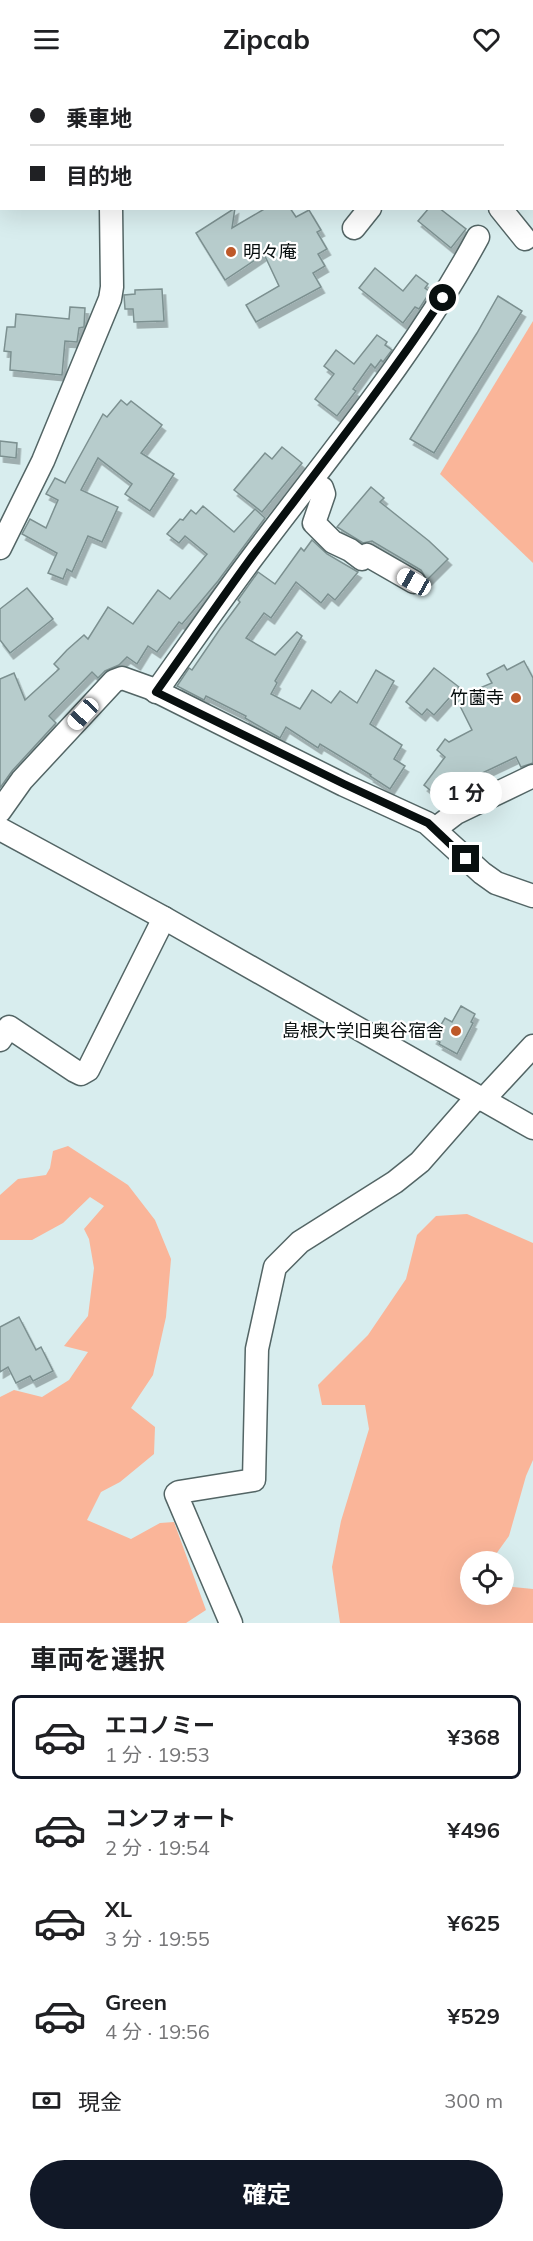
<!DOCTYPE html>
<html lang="ja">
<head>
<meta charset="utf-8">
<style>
  :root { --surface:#fff; --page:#f6f6f6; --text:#202124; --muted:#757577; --line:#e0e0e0; --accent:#111827 }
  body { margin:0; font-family:Mulish,"Noto Sans JP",sans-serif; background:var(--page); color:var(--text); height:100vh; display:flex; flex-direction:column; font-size:22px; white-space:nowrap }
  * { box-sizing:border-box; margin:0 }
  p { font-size:20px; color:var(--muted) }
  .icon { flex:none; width:33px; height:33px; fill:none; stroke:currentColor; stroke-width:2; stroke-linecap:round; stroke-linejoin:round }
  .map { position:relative; height:1545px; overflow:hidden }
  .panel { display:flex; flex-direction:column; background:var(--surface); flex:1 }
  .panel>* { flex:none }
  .guide { position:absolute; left:0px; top:0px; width:534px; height:132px; box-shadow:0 6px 24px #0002; display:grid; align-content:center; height:132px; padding:0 30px; background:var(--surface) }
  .buttons { position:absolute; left:460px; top:1473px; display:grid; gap:12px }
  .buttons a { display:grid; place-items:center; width:54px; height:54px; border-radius:50%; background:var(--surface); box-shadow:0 6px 24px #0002; font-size:30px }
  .end { position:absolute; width:27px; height:27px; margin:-14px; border:8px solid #080f0f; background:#fff; box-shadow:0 0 0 3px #fff }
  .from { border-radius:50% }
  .bubble { position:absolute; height:42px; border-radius:21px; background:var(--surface); box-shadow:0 6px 24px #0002; font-size:20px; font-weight:700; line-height:42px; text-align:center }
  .car { position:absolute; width:18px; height:36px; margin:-18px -9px; border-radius:8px; box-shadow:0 0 4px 2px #0007; background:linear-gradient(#fff 24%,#345 0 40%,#fff 0 76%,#345 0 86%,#fff 0) }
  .guide b { display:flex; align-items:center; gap:21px; height:57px; font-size:22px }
  .guide b+b { border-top:2px solid var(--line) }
  .guide i { width:15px; height:15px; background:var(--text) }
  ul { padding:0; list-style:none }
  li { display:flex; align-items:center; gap:18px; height:84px; margin:0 12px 9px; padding:0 18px; border:3px solid transparent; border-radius:9px }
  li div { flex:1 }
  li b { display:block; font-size:22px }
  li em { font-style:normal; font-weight:700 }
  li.current { border-color:var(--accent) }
  li>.icon { width:54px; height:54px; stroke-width:1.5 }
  h2 { padding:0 30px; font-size:27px; line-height:72px }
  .pay { display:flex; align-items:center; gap:15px; height:66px; padding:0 30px; font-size:22px }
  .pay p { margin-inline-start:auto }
  .action { display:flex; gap:12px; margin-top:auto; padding:12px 30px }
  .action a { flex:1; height:69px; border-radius:36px; background:var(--accent); color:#fff; font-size:24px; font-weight:700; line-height:69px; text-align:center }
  header { display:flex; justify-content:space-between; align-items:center; height:78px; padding:0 30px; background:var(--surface); font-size:27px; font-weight:700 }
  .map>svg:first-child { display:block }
</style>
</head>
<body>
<header><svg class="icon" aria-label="menu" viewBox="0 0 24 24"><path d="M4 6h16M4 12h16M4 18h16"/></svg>Zipcab<svg class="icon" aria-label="heart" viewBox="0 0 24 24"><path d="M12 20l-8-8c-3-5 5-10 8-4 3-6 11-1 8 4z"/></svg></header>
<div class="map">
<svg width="533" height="1545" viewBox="0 0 533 1545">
  <defs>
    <filter id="shadow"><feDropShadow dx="3.5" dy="6" stdDeviation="0" flood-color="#0004"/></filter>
  </defs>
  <rect width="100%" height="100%" fill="#d8edee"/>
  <g fill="#fab599">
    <polygon points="533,243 533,485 440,396"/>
    <polygon points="68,1068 128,1107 155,1142 171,1181 166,1239 153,1297 131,1330 155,1349 154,1376 120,1404 101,1414 87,1442 131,1461 160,1445 174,1444 206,1532 186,1545 0,1545 0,1319 14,1312 42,1319 69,1302 88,1274 64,1268 88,1238 94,1190 89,1161 84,1151 104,1128 90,1119 63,1145 32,1162 0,1162 0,1117 18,1101 46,1097 50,1090 53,1073"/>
    <polygon points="467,1136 533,1165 533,1382 526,1398 509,1458 491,1483 471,1484 471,1516 504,1516 504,1508 533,1511 533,1545 340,1545 332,1489 341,1443 369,1351 365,1327 322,1327 318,1307 368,1257 406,1201 417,1157 436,1138"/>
  </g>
  <g fill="#b7cccc" stroke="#7c9090" stroke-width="1.5" filter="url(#shadow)">
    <polygon points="235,130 232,150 266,130 290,130 296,139 309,132 321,152 317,154 327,171 318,176 325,188 313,195 321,209 256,244 246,227 279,208 264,176 225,202 196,155"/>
    <polygon points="429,130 439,130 466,151 451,170 418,143"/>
    <polygon points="375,190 403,213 416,197 428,206 425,210 430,214 419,231 415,229 403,245 359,210"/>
    <polygon points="162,211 164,243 134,244 133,231 125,231 124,217 135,216 135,212"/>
    <polygon points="498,218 522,233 434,375 410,361 477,255"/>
    <polygon points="70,229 85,230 84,249 79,250 77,264 65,263 62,297 10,292 11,274 4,273 7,249 15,249 16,236 69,241"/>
    <polygon points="377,257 387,264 385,267 392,272 383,284 381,282 375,290 371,286 353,311 356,313 337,338 315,321 334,296 324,288 336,272 354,286"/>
    <polygon points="121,322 127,327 131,323 162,347 141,375 174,396 150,433 125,416 132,406 98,380 81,412 118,429 102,464 88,458 72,494 67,491 63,501 48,495 57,475 22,456 30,441 46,450 58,422 46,416 55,400 65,405 103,336 107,339"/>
    <polygon points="0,363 17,365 16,380 0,378"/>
    <polygon points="282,369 302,385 262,434 234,412 265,375 272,381"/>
    <polygon points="371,409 384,420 380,424 429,463 448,481 427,502 421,492 372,463 363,465 337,449"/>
    <polygon points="203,428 234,454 255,431 265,440 218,503 182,546 179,544 157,574 148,568 137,586 127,579 119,587 105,593 98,600 92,594 49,638 56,645 12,693 0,710 0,601 14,595 25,622 59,591 54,586 67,572 84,557 88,561 108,529 133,546 158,512 170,521 207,476 185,458 179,465 167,456 180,441 183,442 191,432 196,436"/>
    <polygon points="312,462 327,476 358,494 335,522 328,516 321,525 296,504 271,540 264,535 246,560 275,577 297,554 302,558 275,603 277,605 271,616 300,631 312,612 331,625 340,613 357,625 376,592 394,603 370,646 402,667 394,681 405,688 390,711 370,698 371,697 320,666 318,670 286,649 280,660 245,640 246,638 206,618 204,622 177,608 189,590 192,592 220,551 240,524 238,522 258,494 275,506 301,470 304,473"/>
    <polygon points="27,510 53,541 10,575 0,562 0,531"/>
    <polygon points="524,583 533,600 533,685 521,689 516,679 463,704 446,725 424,707 445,679 437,672 445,661 449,664 472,652 456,620 492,605 487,596 504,587 507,592"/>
    <polygon points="434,590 459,609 434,637 427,631 422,637 406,624"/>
    <polygon points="461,928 475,936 471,944 473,945 457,976 439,966 440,964 433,960 445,940 452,944"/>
    <polygon points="19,1239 36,1272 41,1269 53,1293 33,1303 30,1298 16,1305 8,1289 0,1294 0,1249"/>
  </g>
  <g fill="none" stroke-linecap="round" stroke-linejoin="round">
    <g stroke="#536565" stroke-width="25">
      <g id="minor">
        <polyline points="105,0 105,2"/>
        <polyline points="419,0 420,2"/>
        <polyline points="500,130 525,161"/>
        <polyline points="354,150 370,130"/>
        <polyline points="322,410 324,416 314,445 333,464 350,472 362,481 367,477 414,504"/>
        <polyline points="0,470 43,383 110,221 112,209 111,130"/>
        <path d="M156,614c32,-45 63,-90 96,-134 78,-104 164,-206 226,-321"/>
        <polyline points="0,733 22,702 114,603 122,600 150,610 344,707 427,745 482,795 496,805 533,818"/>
        <polyline points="0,751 164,840 533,1050"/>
        <polyline points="435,751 456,735 533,698"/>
        <polyline points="0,962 9,949 75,993 81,996 88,992 164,840"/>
        <polyline points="483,1022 533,968"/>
        <polyline points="231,1545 176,1416 179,1414 254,1402 257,1271 275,1189 300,1164 395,1104 420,1084 477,1019"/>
      </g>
    </g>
    <use href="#minor" stroke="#fff" stroke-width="22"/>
  </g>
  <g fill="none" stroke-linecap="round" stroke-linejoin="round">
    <path stroke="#080f0f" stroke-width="8" d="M443,220c-60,89 -127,174 -192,260 -32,44 -63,89 -95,134l188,92 84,39 38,36"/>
  </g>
  <g fill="#be5929" stroke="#fff" stroke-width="2">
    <circle cx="231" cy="174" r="6"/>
    <circle cx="516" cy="620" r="6"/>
    <circle cx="456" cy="953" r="6"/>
  </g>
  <g text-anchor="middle" stroke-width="4.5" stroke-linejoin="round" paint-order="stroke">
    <g font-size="18" fill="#080f0f" stroke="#fff" text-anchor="end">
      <text x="243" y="180" text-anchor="start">明々庵</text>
      <text x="504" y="626">竹薗寺</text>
      <text x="444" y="959">島根大学旧奥谷宿舎</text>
    </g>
  </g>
</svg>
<div class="buttons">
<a><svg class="icon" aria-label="locate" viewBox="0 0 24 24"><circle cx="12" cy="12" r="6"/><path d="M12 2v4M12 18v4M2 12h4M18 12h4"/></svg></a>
</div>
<i class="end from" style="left:443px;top:220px"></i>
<i class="end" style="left:466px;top:781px"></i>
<div class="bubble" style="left:430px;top:694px;width:72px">1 分</div>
<i class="car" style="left:414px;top:504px;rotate:299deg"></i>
<i class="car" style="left:83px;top:636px;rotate:223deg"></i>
<div class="guide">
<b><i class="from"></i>乗車地</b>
<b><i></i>目的地</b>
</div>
</div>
<section class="panel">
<h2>車両を選択</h2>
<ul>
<li class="current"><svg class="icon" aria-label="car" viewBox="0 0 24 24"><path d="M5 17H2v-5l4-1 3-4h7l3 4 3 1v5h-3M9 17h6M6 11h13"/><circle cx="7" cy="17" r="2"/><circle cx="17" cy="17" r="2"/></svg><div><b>エコノミー</b><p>1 分 · 19:53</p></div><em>¥368</em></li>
<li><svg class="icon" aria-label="car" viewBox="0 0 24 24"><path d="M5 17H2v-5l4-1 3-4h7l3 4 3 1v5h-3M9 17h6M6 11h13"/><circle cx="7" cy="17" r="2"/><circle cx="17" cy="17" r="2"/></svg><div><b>コンフォート</b><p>2 分 · 19:54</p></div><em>¥496</em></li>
<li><svg class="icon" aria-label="car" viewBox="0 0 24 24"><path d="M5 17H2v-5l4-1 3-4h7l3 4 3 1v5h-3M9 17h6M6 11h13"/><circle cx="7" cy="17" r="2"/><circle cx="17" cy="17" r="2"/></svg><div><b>XL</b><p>3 分 · 19:55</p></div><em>¥625</em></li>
<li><svg class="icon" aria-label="car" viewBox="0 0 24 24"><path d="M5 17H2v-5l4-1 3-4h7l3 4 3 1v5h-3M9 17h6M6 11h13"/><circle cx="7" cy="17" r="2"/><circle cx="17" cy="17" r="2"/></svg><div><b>Green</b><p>4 分 · 19:56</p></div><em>¥529</em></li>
</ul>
<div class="pay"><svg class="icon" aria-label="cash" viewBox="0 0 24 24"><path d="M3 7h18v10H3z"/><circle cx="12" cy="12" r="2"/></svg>現金<p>300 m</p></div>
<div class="action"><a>確定</a></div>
</section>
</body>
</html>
